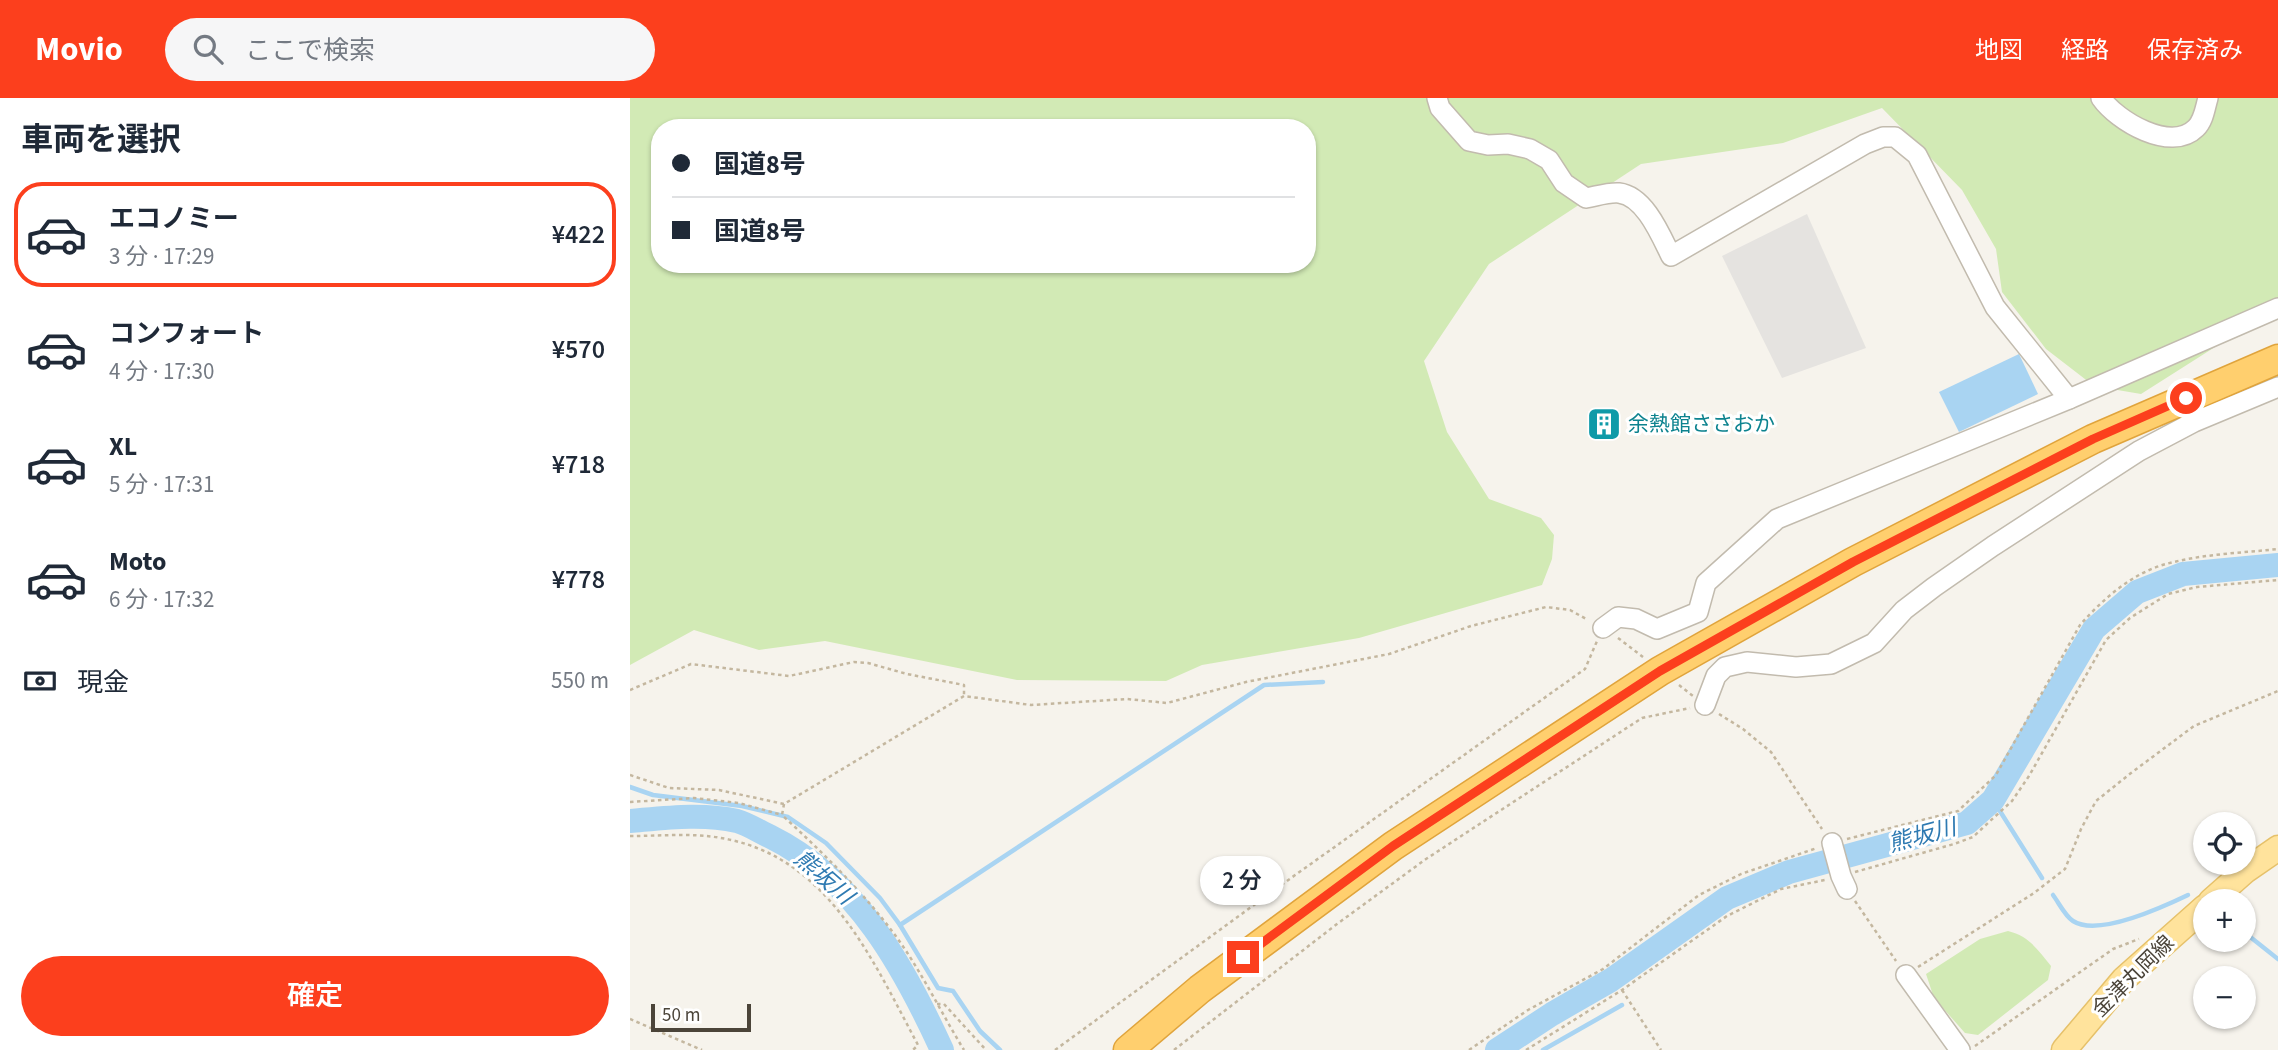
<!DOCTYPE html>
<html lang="ja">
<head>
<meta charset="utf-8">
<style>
  :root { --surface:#fff; --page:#f6f6f7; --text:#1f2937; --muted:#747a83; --line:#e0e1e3; --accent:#fc3f1d }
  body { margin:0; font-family:"Source Sans 3","Noto Sans JP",sans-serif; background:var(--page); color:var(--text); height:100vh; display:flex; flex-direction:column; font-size:26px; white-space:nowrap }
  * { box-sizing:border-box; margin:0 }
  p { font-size:23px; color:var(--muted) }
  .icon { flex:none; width:38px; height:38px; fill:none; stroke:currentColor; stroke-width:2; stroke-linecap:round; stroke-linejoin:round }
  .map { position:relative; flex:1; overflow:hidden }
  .sheet { display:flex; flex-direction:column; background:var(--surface); width:630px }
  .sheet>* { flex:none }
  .guide { position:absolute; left:21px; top:21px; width:665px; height:154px; border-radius:28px; box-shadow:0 2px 5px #0004; display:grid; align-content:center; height:154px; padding:0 21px; background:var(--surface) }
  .tools { position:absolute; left:1563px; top:714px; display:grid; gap:14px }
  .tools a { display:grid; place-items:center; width:63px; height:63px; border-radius:50%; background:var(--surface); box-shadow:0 2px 5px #0004; font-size:35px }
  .scale { position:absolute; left:21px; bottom:18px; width:100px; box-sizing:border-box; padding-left:7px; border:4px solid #4b4439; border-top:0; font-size:19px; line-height:24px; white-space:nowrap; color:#4b4439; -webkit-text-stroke:5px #fff; paint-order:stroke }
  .end { position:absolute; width:32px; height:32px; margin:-16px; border:9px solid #fc3f1d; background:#fff; box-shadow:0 0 0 4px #fff }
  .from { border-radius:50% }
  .bubble { position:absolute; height:49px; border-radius:24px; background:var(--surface); box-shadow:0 2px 5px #0004; font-size:23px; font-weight:600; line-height:49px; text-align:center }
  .guide b { display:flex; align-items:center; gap:24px; height:66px; font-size:26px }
  .guide b+b { border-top:2px solid var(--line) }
  .guide i { width:18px; height:18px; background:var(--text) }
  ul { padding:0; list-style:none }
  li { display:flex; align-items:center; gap:21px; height:105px; margin:0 14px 10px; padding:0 7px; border:4px solid transparent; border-radius:28px }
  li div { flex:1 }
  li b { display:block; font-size:26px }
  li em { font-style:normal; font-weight:600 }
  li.on { border-color:var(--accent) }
  li>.icon { width:63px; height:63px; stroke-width:1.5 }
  h2 { padding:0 21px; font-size:32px; line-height:84px }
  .pay { display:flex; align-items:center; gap:18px; height:77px; padding:0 21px; font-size:26px }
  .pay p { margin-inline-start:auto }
  .action { display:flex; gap:14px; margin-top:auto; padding:14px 21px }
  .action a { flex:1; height:80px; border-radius:42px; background:var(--accent); color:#fff; font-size:28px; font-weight:600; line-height:80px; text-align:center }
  header { display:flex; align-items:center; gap:42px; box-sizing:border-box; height:98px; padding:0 35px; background:var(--accent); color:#fff }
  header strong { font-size:33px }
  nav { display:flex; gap:38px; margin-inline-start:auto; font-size:24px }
  .search { width:490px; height:63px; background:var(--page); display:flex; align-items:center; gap:18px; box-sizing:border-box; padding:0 24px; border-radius:38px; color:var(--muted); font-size:26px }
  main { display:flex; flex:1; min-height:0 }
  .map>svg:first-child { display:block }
</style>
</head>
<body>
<header>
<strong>Movio</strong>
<div class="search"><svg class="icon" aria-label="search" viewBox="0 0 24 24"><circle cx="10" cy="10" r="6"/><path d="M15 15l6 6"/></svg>ここで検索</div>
<nav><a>地図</a><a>経路</a><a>保存済み</a></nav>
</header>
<main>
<section class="sheet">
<h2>車両を選択</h2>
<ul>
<li class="on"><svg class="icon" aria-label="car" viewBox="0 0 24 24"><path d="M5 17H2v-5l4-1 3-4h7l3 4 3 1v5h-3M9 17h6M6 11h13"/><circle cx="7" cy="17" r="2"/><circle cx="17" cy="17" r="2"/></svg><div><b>エコノミー</b><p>3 分 · 17:29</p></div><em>¥422</em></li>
<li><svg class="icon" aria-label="car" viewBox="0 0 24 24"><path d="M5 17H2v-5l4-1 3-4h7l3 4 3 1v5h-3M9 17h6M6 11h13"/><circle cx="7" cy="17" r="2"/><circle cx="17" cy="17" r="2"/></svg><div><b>コンフォート</b><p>4 分 · 17:30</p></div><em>¥570</em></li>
<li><svg class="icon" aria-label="car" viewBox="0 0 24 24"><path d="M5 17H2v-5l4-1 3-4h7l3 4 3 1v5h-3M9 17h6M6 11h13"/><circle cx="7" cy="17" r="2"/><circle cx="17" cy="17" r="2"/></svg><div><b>XL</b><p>5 分 · 17:31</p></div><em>¥718</em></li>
<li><svg class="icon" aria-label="car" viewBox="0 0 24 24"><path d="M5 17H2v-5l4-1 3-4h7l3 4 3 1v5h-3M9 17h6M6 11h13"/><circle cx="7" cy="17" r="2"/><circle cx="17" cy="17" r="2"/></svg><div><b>Moto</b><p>6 分 · 17:32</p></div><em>¥778</em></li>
</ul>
<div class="pay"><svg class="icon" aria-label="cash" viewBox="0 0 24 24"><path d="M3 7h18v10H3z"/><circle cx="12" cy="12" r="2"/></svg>現金<p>550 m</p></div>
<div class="action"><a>確定</a></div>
</section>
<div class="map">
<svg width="1648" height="952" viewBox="0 0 1648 952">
  <rect width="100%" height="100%" fill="#f6f3ec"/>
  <g fill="#d2eab5" fill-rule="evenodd">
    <path d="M0,0h1648v209l-137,87 -47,-8 -48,-37 -44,-57 -6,-43 -34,-59 -80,-82 -99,35 -142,21 -152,100 -65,97 23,71 42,67 52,19 13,17 -2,24 -10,26 -183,53 -157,27 -36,16 -149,-1 -192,-39 -66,9 -65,-20 -64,35zM30,30h647v136h-647z"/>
    <path d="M1378,833c21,5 30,19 43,35l-3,14 -70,55 -13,-2 -31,-35 -8,-24 54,-35z"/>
  </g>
  <polygon fill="#e5e3e0" points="1177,116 1236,250 1152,280 1092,158"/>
  <polygon fill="#a9d4f2" points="1389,256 1408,296 1329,334 1309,294"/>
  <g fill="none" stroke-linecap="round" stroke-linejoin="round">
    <g stroke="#a9d4f2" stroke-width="4.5">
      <polyline points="0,689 23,697 112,708 158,719 196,745 250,800 270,827 308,890 323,893 350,933 370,952"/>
      <polyline points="1363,702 1412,780"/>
      <path d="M1423,797c6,8 12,21 20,26 25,16 90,-14 115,-26"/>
      <polyline points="270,827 634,587 693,584"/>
      <polyline points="1614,834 1648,861"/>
      <polyline points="913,952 992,907"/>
    </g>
    <g stroke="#a9d4f2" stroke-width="24">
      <path d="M0,723c35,-3 72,-8 107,0 11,3 23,11 34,16 85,42 133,130 171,213"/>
      <polyline points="867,952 922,916 981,882 1097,800 1159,774 1337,725 1363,702 1464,531 1507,494 1553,476 1648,467"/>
    </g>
    <g stroke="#c2bbae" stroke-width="22">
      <g id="minor">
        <path d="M807,0l3,10 29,33 19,4 20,-1 22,5 19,11 15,23 22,15c11,-2 23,-6 33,-5 26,3 42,43 52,63l194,-112 18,-7h12l22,18 78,152 74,92"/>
        <path d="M1471,0c16,23 70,55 95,30 8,-8 9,-20 12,-30"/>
        <polyline points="973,530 988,519 1006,521 1027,531 1068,514 1076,485 1147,421 1439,301 1648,210"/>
        <polyline points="1075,607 1086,578 1095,569 1117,564 1166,569 1201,566 1244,545 1274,512 1304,489 1363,448 1509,353 1564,324 1648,289"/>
        <polyline points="1202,745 1211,778 1217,791"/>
        <polyline points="1276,877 1330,952"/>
      </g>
    </g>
    <g stroke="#e6c16a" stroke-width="27">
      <g id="major">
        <polyline points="1581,803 1615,773 1648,750"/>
        <polyline points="1434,952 1494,881 1575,809"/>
      </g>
    </g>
    <g stroke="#e0a43c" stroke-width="31">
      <polyline id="highway" points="498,952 570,891 763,748 1030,573 1223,464 1463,341 1648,261"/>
    </g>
    <g stroke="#c4b79f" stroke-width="2.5" stroke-dasharray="3.5 3.5" stroke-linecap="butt">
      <polyline points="988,540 1013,559"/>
      <polyline points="1049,587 1063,598"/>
      <polyline points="0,592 61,566 159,578 224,564 238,565 277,576 334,587 334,598"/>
      <polyline points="1089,616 1113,631 1141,654 1192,731"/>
      <polyline points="0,677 39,690 89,692 154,706 334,598 401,607 497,601 537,605 616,584 759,556 841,528 916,509 940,512 958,522"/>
      <polyline points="0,704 64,700 109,705 152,717"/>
      <path d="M154,706l-2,11c40,37 77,73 110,116 28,37 48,80 72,119"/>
      <path d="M0,738c33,0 68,-4 101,4 100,22 143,123 187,205l-5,5"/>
      <path d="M1217,741l111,-28 38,-36 84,-150c22,-25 52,-52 86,-61 36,-10 75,-11 112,-15"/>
      <polyline points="1225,774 1324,746 1343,739 1359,724 1382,703 1399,678 1476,542 1500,520 1538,496 1567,489 1648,482"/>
      <polyline points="1225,803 1266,863"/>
      <polyline points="1288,869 1404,795 1435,771 1451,731 1466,703 1501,675 1564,628 1648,593"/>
      <polyline points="992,892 1031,952"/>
      <polyline points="307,906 314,906 356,952"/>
      <polyline points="0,921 72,952"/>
      <polyline points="1345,948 1483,851 1509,841"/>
      <polyline points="425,952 661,780 955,571 967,543"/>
      <polyline points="544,952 707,826 796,761 1012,620 1060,610"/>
      <polyline points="839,952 898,912 973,871 1069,797 1111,776 1187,750"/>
      <polyline points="896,952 992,892 1097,818 1151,791 1195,782"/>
    </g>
    <use href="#minor" stroke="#fff" stroke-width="19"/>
    <use href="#major" stroke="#ffe39c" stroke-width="24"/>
    <use href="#highway" stroke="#ffcf6e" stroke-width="28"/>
  </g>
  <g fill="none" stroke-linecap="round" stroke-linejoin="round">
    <polyline stroke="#fc3f1d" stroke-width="9" points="613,859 763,748 1030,573 1223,464 1463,341 1556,300"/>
  </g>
  <defs>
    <g id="building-square" transform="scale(1.75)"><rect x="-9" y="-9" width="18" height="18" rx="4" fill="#0f9aa8" stroke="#fff"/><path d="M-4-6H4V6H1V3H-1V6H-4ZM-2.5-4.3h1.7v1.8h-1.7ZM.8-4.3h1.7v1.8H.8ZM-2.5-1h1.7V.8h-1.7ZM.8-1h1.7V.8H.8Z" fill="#fff"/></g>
  </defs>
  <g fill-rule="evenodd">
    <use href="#building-square" x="974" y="326"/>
  </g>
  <g text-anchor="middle" stroke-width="6" stroke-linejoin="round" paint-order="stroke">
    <g font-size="21" fill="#0d838f" stroke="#fff" text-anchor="start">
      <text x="998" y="333">余熱館ささおか</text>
    </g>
    <g font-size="21" fill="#4b4439" stroke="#fff">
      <text transform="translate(1503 878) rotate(-45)" y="7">金津丸岡線</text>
    </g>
    <g font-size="23" font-style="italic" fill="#2e7ab2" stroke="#fff">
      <text transform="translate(1292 737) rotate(-15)" y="8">熊坂川</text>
      <text transform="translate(194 779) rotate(41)" y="8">熊坂川</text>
    </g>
  </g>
</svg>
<div class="tools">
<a><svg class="icon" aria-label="locate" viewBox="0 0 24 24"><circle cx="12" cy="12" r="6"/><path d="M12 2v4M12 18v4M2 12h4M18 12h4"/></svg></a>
<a>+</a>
<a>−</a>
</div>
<div class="scale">50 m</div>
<i class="end from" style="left:1556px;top:300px"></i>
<i class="end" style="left:613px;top:859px"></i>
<div class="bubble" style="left:570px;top:758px;width:84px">2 分</div>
<div class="guide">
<b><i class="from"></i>国道8号</b>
<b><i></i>国道8号</b>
</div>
</div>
</main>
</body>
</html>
